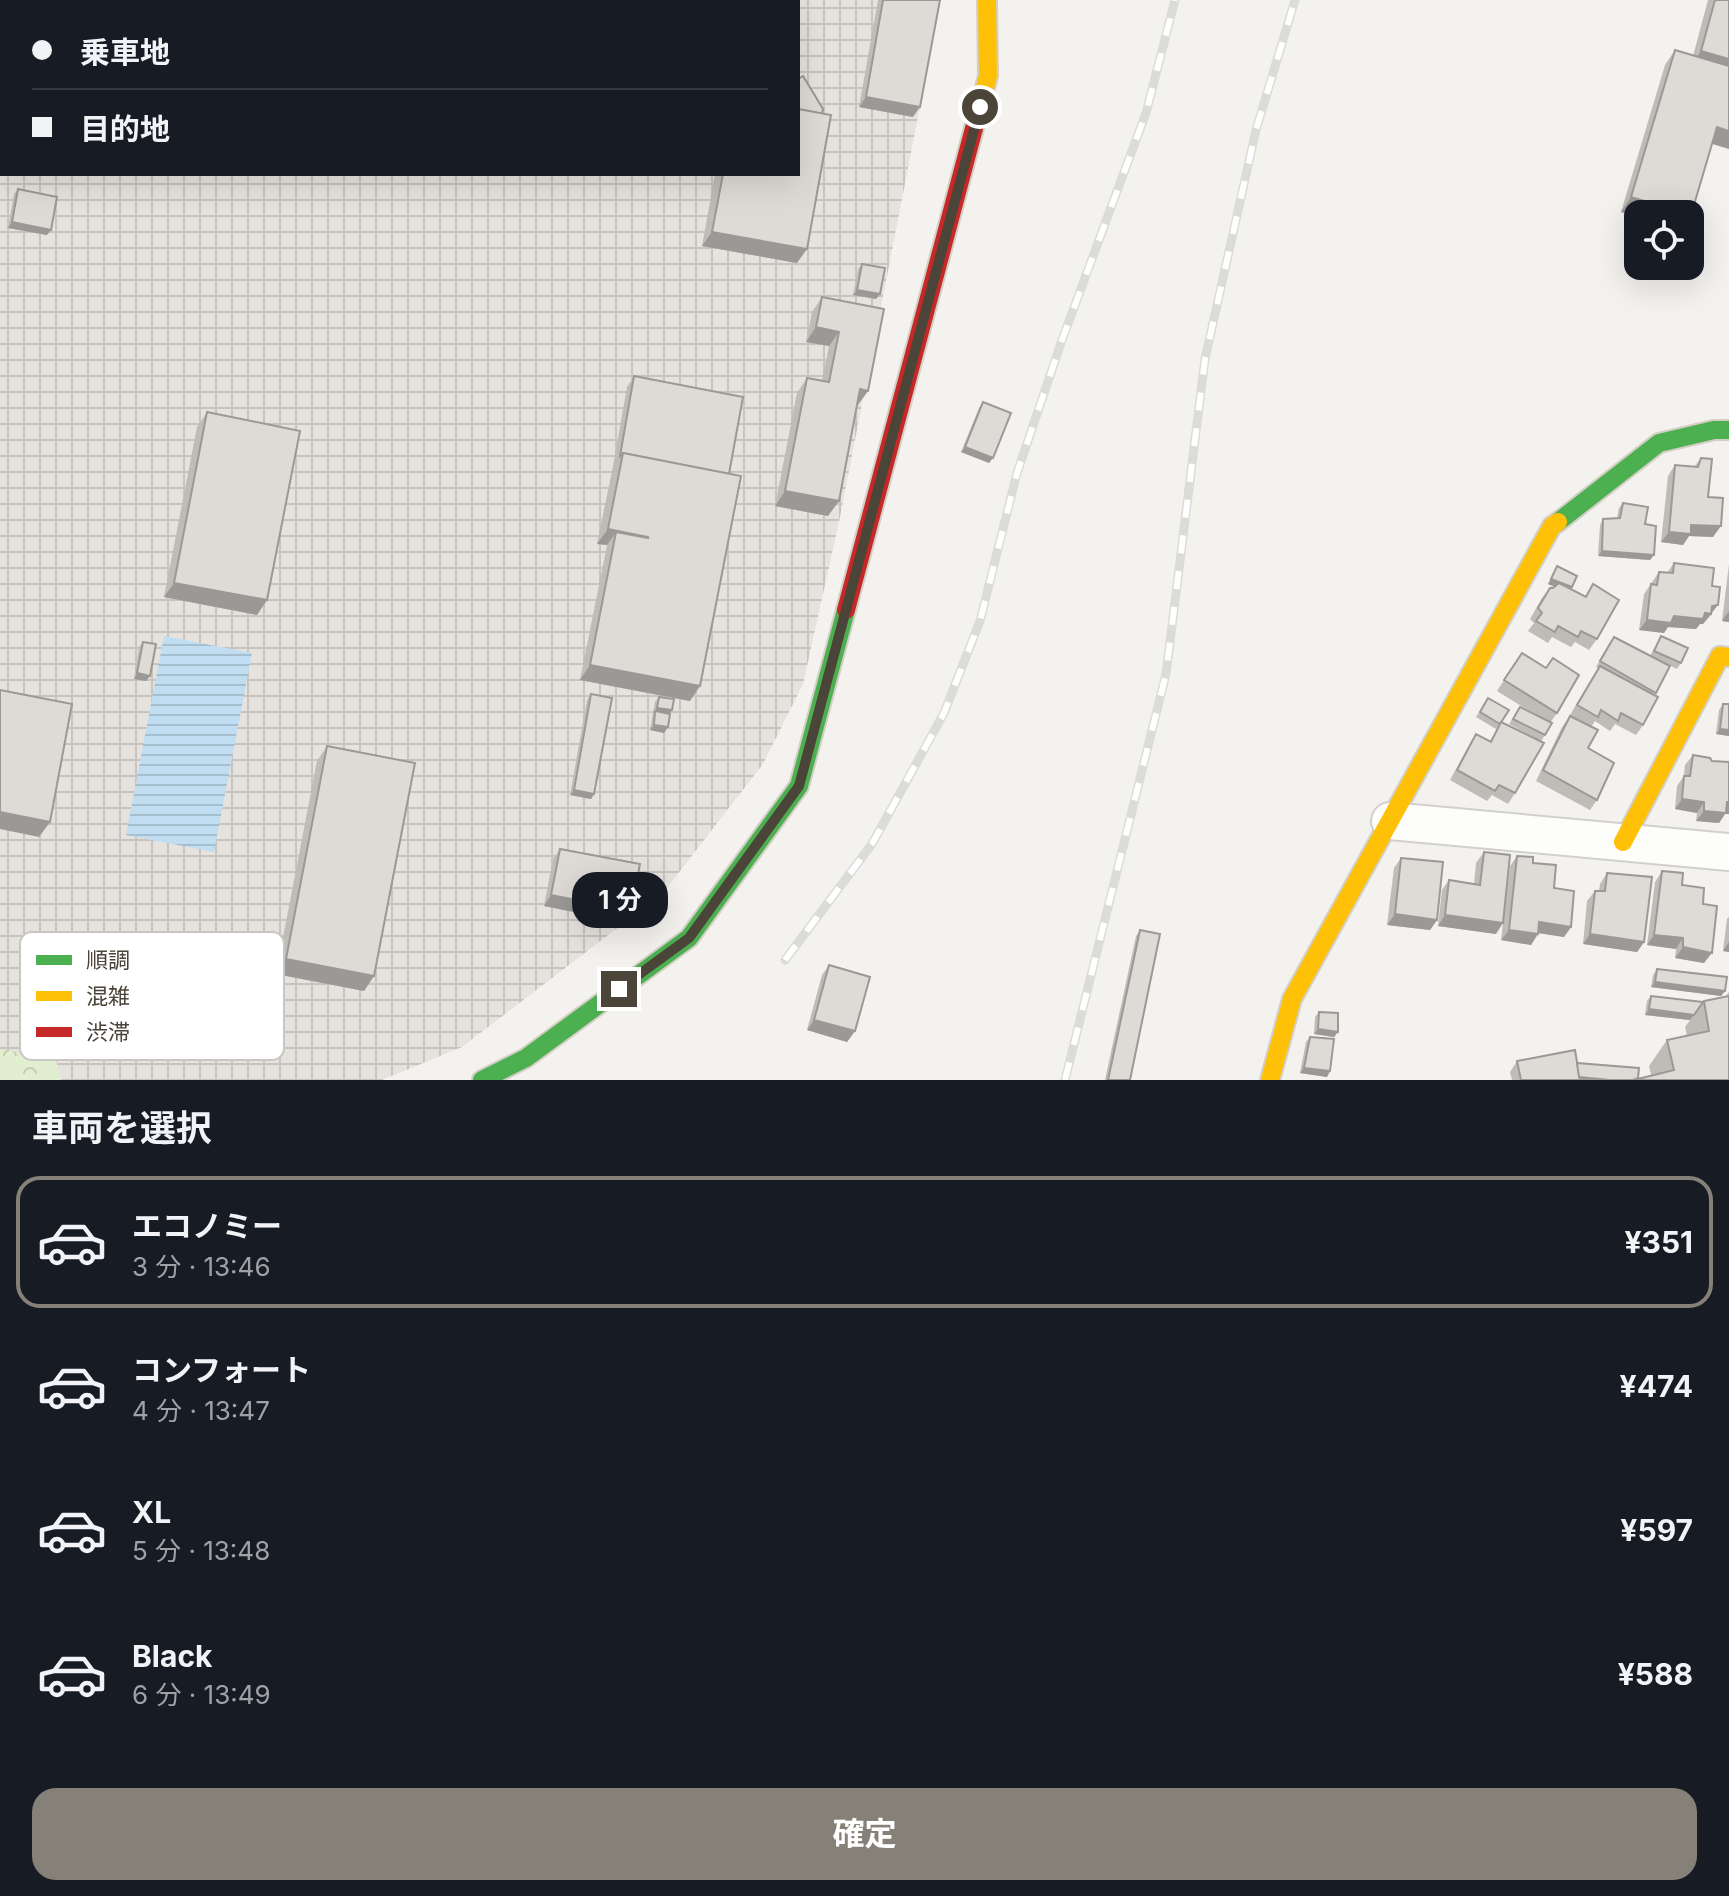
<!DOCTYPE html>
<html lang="ja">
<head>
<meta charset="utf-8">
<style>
  :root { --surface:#171b24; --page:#242831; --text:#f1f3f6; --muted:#9ea1a6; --line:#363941; --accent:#868178 }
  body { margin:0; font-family:Inter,"Noto Sans JP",sans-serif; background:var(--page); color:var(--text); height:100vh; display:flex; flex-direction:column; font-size:30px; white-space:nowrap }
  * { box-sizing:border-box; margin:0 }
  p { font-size:26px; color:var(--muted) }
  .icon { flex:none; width:44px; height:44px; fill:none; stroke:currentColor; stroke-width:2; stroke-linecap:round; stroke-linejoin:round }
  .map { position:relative; height:1080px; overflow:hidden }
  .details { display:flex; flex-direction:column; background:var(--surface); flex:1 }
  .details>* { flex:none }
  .hud { position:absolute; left:0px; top:0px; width:800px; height:176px; box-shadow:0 8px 32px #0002; display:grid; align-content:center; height:176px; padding:0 32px; background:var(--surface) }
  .fabs { position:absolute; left:1624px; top:200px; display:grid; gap:16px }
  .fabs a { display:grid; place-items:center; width:80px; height:80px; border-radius:16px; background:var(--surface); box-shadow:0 8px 32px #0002; font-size:40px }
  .end { position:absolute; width:36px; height:36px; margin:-18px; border:10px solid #4b4439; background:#fff; box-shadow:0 0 0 4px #fff }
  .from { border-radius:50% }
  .bubble { position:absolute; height:56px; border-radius:24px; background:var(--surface); box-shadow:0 8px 32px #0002; font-size:26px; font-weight:700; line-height:56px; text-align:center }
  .hud b { display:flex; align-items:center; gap:28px; height:76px; font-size:30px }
  .hud b+b { border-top:2px solid var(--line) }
  .hud i { width:20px; height:20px; background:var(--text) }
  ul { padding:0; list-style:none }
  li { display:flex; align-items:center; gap:24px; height:132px; margin:0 16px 12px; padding:0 16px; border:4px solid transparent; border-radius:24px }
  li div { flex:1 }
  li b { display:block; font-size:30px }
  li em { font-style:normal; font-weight:700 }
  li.on { border-color:var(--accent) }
  li>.icon { width:72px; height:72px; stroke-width:1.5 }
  h2 { padding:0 32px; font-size:36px; line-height:96px }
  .action { display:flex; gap:16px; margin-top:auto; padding:16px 32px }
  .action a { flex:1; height:92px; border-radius:24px; background:var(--accent); color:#fff; font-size:32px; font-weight:700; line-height:92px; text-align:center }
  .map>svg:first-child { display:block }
</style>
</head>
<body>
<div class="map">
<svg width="1729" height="1080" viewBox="0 0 1729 1080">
  <defs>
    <pattern id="industrial-grid" width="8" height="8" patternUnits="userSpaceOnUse" patternTransform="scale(2)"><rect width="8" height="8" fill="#e6e2de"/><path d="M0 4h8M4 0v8" fill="none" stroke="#c7c3bf"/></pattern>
    <pattern id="forest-crowns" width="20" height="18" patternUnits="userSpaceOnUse" patternTransform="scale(2)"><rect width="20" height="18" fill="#e1eecf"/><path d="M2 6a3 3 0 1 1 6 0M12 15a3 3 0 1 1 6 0" fill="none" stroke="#c3cdb2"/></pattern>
    <pattern id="water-rules" width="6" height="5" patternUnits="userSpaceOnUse" patternTransform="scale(2)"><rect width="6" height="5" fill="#c0ddf1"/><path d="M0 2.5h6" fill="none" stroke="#a6bfcf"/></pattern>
  </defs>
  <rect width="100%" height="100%" fill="#f4f2ee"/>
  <path fill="url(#industrial-grid)" fill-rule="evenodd" d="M0,0h939l1,4 -100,513 -37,167 -40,80 -100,129 -201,154 -80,33h-382zM2,2h796v172h-796z"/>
  <polygon fill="url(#forest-crowns)" points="0,1049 56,1060 61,1080 0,1080"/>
  <polygon fill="url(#water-rules)" points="164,636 252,653 214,852 126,835"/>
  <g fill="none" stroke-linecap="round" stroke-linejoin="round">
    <g stroke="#d2d0cb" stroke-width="40">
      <polyline id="street" points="1390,821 1729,852"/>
    </g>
    <g stroke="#d3cfc5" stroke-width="22">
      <g id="fast">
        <polyline points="1558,522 1659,443 1714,430 1729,430"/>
        <polyline points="482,1080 526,1058 689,938 799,786 846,610"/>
      </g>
    </g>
    <g stroke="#d3cfc5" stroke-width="22">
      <g id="slow">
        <polyline points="977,117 988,76 987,0"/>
        <polyline points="1623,842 1720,656 1729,657"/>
        <polyline points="1270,1080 1292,999 1552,526 1558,522"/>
      </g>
    </g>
    <g stroke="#d3cfc5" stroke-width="22">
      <polyline id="jam" points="846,610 977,117"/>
    </g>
    <use href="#street" stroke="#fdfdfc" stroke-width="36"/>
    <use href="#fast" stroke="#4caf50" stroke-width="18"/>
    <use href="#slow" stroke="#ffc107" stroke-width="18"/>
    <use href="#jam" stroke="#c62828" stroke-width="18"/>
    <g stroke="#dbdbda" stroke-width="9">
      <g id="rail">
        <polyline points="785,960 872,844 944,713 980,621 1017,473 1062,340 1146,113 1175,0"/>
        <polyline points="1065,1080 1166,674 1205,359 1256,130 1295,0"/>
      </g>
    </g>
    <use href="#rail" stroke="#fff" stroke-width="6" stroke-dasharray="18" stroke-linecap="butt"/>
  </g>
  <g fill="#bfbcb8">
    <polygon points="878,0 940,0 913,117 859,107"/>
    <polygon points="1708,0 1729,0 1729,149 1712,144 1638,214 1638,217 1621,212 1665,65 1675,50 1693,56"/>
    <polygon points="715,174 798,174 797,263 702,246"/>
    <polygon points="18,189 47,235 8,228 14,194"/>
    <polygon points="862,264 876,299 853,295 858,269"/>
    <polygon points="822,297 868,391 857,406 828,516 775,506 797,393 807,378 822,381 829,346 806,342 812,312"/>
    <polygon points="634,376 729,474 690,701 580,680 607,545 597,544 613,466 627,387"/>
    <polygon points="983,402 989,463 961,452 979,408"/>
    <polygon points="207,412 267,600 257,615 164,597 197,427"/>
    <polygon points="1701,458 1708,497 1713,537 1689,536 1683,545 1661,542 1668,476 1675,465 1694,467"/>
    <polygon points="1623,503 1654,555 1650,560 1598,556 1600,525 1603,519 1617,518 1619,508"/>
    <polygon points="1674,563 1712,586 1711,615 1703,624 1700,624 1696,629 1668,627 1664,633 1639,630 1644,594 1659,572 1667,573"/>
    <polygon points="1729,564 1729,622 1722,621"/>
    <polygon points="1557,566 1572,587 1570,589 1585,597 1593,584 1597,639 1589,650 1575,642 1571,647 1552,637 1548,643 1528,631 1534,623 1530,619 1542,598 1550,588 1553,588 1555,587 1548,584"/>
    <polygon points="1661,636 1681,663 1677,669 1655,658 1670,666 1654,695 1643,725 1636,735 1615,724 1610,731 1595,721 1591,727 1588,748 1597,800 1590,810 1536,781 1562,727 1570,716 1587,725 1570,715 1598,668 1596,667 1610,642 1650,656"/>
    <polygon points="143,642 150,676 146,681 134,679 139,647"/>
    <polygon points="1522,653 1546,668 1553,658 1557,713 1550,723 1545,735 1541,741 1509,724 1520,707 1542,719 1497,691"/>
    <polygon points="591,694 594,794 591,799 570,795 587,700"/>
    <polygon points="659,697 672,710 669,714 668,727 664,733 650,730 655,702"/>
    <polygon points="1488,698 1509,710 1496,729 1476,717"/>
    <polygon points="1723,704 1729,704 1729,736 1716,734 1719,710"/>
    <polygon points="1501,722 1515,793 1508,804 1492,795 1487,801 1450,780 1469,745 1476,734 1490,741"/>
    <polygon points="327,746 374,976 364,991 276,974 317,761"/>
    <polygon points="1693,755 1712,761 1729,762 1729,814 1725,814 1719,823 1696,821 1697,813 1675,809 1677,786 1684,776 1685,765"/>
    <polygon points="560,849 623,922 544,906 553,859"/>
    <polygon points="1484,852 1496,934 1438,926 1442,890 1449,880 1474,884 1476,863"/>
    <polygon points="1517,856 1533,863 1554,888 1571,927 1564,937 1538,933 1531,945 1501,940 1510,866"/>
    <polygon points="1401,858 1437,920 1430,930 1387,925 1394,868"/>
    <polygon points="1662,871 1682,885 1703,904 1704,963 1675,958 1676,949 1647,945 1655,882"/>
    <polygon points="1607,873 1644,942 1637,952 1583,944 1587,901 1595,891 1599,891 1600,884"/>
    <polygon points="1729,917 1729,952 1723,951 1727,919"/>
    <polygon points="1140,930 1130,1080 1105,1080 1136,936"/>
    <polygon points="829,965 855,1031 847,1042 807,1030 822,975"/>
    <polygon points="1657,969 1725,991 1721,996 1651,987 1653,975"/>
    <polygon points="1729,992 1729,1080 1512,1080 1510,1072 1517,1061 1577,1063 1638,1078 1651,1075 1649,1066 1667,1040 1687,1036 1685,1027 1690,1020 1645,1015 1647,1001 1651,996 1703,1002 1725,997"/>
    <polygon points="1319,1012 1338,1032 1334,1037 1314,1034 1315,1017"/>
    <polygon points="1310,1037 1330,1071 1327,1077 1300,1073 1306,1042"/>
  </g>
  <g fill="#9b9996">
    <polygon points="1701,51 1729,59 1729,77 1691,66"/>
    <polygon points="866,97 920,107 913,117 859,107"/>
    <polygon points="1717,127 1729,131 1729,149 1707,142"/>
    <polygon points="1631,197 1687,214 1638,214 1638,217 1621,212"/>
    <polygon points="12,222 51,230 47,235 8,228"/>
    <polygon points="712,232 807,249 797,263 702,246"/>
    <polygon points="857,290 880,294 876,299 853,295"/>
    <polygon points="816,327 839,332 829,346 806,342"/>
    <polygon points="860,389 868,391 857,406 849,404"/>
    <polygon points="965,447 993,458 989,463 961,452"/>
    <polygon points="785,491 839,501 828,516 775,506"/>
    <polygon points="1691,525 1721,526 1713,537 1689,536 1683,545 1661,542 1669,532"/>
    <polygon points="608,529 648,537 638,551 616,532 607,545 597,544"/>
    <polygon points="1602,551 1654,555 1650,560 1598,556"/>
    <polygon points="1551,579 1572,587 1568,593 1548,584"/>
    <polygon points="174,583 267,600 257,615 164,597"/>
    <polygon points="1718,605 1703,624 1700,624 1696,629 1668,627 1664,633 1639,630 1647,620 1705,613 1712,606"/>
    <polygon points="1729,611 1729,622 1722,621"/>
    <polygon points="590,665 700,686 690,701 580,680"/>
    <polygon points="137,673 150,676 146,681 134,679"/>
    <polygon points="657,708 672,710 668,716 655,711 653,713"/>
    <polygon points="654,725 668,727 664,733 650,730"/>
    <polygon points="1720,729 1729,730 1729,736 1716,734"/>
    <polygon points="574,790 594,794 591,799 570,795"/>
    <polygon points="1682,799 1704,802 1697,813 1675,809"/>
    <polygon points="1727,802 1729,802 1729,814 1725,814 1719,823 1696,821 1704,811"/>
    <polygon points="0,812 50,822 39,837 0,829"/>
    <polygon points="551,895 631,911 623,922 544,906"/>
    <polygon points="1395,914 1437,920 1430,930 1387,925"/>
    <polygon points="1445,915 1503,923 1496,934 1438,926"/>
    <polygon points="1539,922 1571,927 1564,937 1532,932"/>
    <polygon points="1509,930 1538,934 1531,945 1501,940"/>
    <polygon points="1590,934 1644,942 1637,952 1583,944"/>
    <polygon points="1654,935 1683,938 1676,949 1647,945"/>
    <polygon points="1729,942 1729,952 1723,951"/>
    <polygon points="1683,947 1712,953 1704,963 1675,958"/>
    <polygon points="286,959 374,976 364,991 276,974"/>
    <polygon points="1655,982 1725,991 1721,996 1651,987"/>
    <polygon points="1649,1009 1694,1015 1690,1020 1645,1015"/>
    <polygon points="814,1020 855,1031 847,1042 807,1030"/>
    <polygon points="1318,1029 1338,1032 1334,1037 1314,1034"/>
    <polygon points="1304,1068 1330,1071 1327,1077 1300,1073"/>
    <polygon points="1576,1077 1610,1080 1574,1080"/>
  </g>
  <g fill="#dedbd6" stroke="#9b9996" stroke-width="2">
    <polygon points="883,0 940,0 920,107 866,97"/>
    <polygon points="1715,0 1729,0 1729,59 1701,51"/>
    <polygon points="1675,50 1729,66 1729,131 1717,127 1691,215 1631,197"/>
    <polygon points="803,76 823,109 822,114 798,109 798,79"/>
    <polygon points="798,109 831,115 807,249 712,232 723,174 798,174"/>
    <polygon points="18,189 57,197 51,230 12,222"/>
    <polygon points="862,264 885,268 880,294 857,290"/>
    <polygon points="822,297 884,309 868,391 860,389 839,501 785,491 807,378 829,382 839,332 816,327"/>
    <polygon points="634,376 743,397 729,474 623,453 620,456"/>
    <polygon points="983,402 1011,413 993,458 965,447"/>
    <polygon points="207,412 300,431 267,600 174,583"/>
    <polygon points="623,453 741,476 700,686 590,665 616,532 648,538 648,537 608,529"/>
    <polygon points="1701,458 1712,459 1708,497 1723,498 1721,526 1691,525 1691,534 1669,532 1675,465 1698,467"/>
    <polygon points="1623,503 1648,507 1645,524 1656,526 1654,555 1602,551 1603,519 1620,518"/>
    <polygon points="1674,563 1714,568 1712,586 1720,587 1718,605 1712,606 1711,614 1705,613 1703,619 1674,616 1671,623 1647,620 1651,584 1657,585 1659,572 1673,573"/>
    <polygon points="1557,566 1577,576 1572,587 1551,579"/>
    <polygon points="1559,583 1586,597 1593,584 1619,600 1597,639 1581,631 1578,637 1558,626 1555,632 1536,621 1542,613 1538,608 1550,588 1553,588"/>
    <polygon points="1661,636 1688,648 1681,663 1654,651"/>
    <polygon points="1614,637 1670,666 1656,693 1600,661"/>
    <polygon points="143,642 156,644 150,676 137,673"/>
    <polygon points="1522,653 1546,668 1553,658 1579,675 1557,713 1504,680"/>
    <polygon points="1600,666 1658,697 1643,725 1621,713 1618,721 1601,710 1598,717 1577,705"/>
    <polygon points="0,690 72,704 50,822 0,812"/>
    <polygon points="591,694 612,698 594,794 574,790"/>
    <polygon points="659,697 674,699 672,710 657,708"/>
    <polygon points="1488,698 1509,710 1500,724 1480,712"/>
    <polygon points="1723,704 1729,704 1729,730 1720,729"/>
    <polygon points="1520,707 1552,723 1545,735 1513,719"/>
    <polygon points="655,711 670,714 668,727 654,725"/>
    <polygon points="1570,716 1598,730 1588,748 1614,763 1597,800 1543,770"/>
    <polygon points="1501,722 1544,743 1515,793 1499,785 1495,791 1457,770 1476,734 1491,742"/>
    <polygon points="327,746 415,763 374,976 286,959"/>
    <polygon points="1693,755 1710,758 1712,761 1729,762 1729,802 1727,802 1726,813 1704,811 1704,802 1682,799 1684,776 1690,776"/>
    <polygon points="560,849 640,864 631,911 551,895"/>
    <polygon points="1484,852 1510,855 1503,923 1445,915 1449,880 1480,885"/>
    <polygon points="1517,856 1533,857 1533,863 1556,865 1554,888 1574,891 1571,927 1539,922 1538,934 1509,930"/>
    <polygon points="1401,858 1443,862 1437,920 1395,914"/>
    <polygon points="1662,871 1683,873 1682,885 1704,888 1703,904 1717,906 1712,953 1683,947 1683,938 1654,935"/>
    <polygon points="1607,873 1652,877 1644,942 1590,934 1595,891 1605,891"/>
    <polygon points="1140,930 1160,934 1130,1080 1108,1080"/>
    <polygon points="829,965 870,977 855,1031 814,1020"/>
    <polygon points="1657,969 1727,977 1725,991 1655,982"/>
    <polygon points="1651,996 1703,1002 1694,1015 1649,1009"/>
    <polygon points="1729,996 1729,1080 1634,1080 1674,1070 1667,1040 1709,1031 1704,1001"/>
    <polygon points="1319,1012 1338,1013 1338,1032 1318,1029"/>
    <polygon points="1310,1037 1334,1039 1330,1071 1304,1068"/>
    <polygon points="1575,1050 1580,1080 1521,1080 1517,1061"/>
    <polygon points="1577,1063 1639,1068 1638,1078 1633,1080 1610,1080 1579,1077"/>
  </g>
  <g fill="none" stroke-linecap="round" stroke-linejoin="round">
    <polyline stroke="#4b4439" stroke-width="10" points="619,989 689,938 799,786 980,107"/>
  </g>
  <rect x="20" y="932" width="264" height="128" rx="12" fill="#fff" stroke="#c9c7c4" stroke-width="2"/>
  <rect x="36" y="955" width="36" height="10" fill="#4caf50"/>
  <rect x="36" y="991" width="36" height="10" fill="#ffc107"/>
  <rect x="36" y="1027" width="36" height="10" fill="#c62828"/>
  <g font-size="22" fill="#4b4439">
    <text x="86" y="968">順調</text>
    <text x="86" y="1004">混雑</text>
    <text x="86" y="1040">渋滞</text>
  </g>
</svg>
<div class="fabs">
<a><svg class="icon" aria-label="locate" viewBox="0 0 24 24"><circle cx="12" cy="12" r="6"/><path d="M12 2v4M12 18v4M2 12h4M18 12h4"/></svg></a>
</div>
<i class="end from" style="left:980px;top:107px"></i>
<i class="end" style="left:619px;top:989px"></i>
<div class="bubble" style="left:572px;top:872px;width:96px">1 分</div>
<div class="hud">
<b><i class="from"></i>乗車地</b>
<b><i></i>目的地</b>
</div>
</div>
<section class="details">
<h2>車両を選択</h2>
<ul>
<li class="on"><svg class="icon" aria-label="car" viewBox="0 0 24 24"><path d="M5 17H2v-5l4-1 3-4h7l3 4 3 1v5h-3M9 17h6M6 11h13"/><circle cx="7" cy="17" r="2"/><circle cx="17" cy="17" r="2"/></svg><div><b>エコノミー</b><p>3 分 · 13:46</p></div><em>¥351</em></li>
<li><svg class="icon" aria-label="car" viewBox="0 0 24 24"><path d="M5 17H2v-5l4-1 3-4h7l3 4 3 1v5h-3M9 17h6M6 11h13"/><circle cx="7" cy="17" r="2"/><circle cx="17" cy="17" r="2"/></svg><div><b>コンフォート</b><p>4 分 · 13:47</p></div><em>¥474</em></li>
<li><svg class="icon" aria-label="car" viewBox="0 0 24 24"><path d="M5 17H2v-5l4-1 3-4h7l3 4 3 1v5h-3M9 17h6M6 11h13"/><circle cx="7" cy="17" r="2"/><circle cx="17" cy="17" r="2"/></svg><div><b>XL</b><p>5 分 · 13:48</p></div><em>¥597</em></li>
<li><svg class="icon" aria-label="car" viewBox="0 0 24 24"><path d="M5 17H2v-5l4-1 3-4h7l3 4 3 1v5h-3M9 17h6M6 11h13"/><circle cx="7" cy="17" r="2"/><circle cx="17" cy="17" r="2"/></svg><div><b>Black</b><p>6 分 · 13:49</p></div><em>¥588</em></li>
</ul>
<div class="action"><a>確定</a></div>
</section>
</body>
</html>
